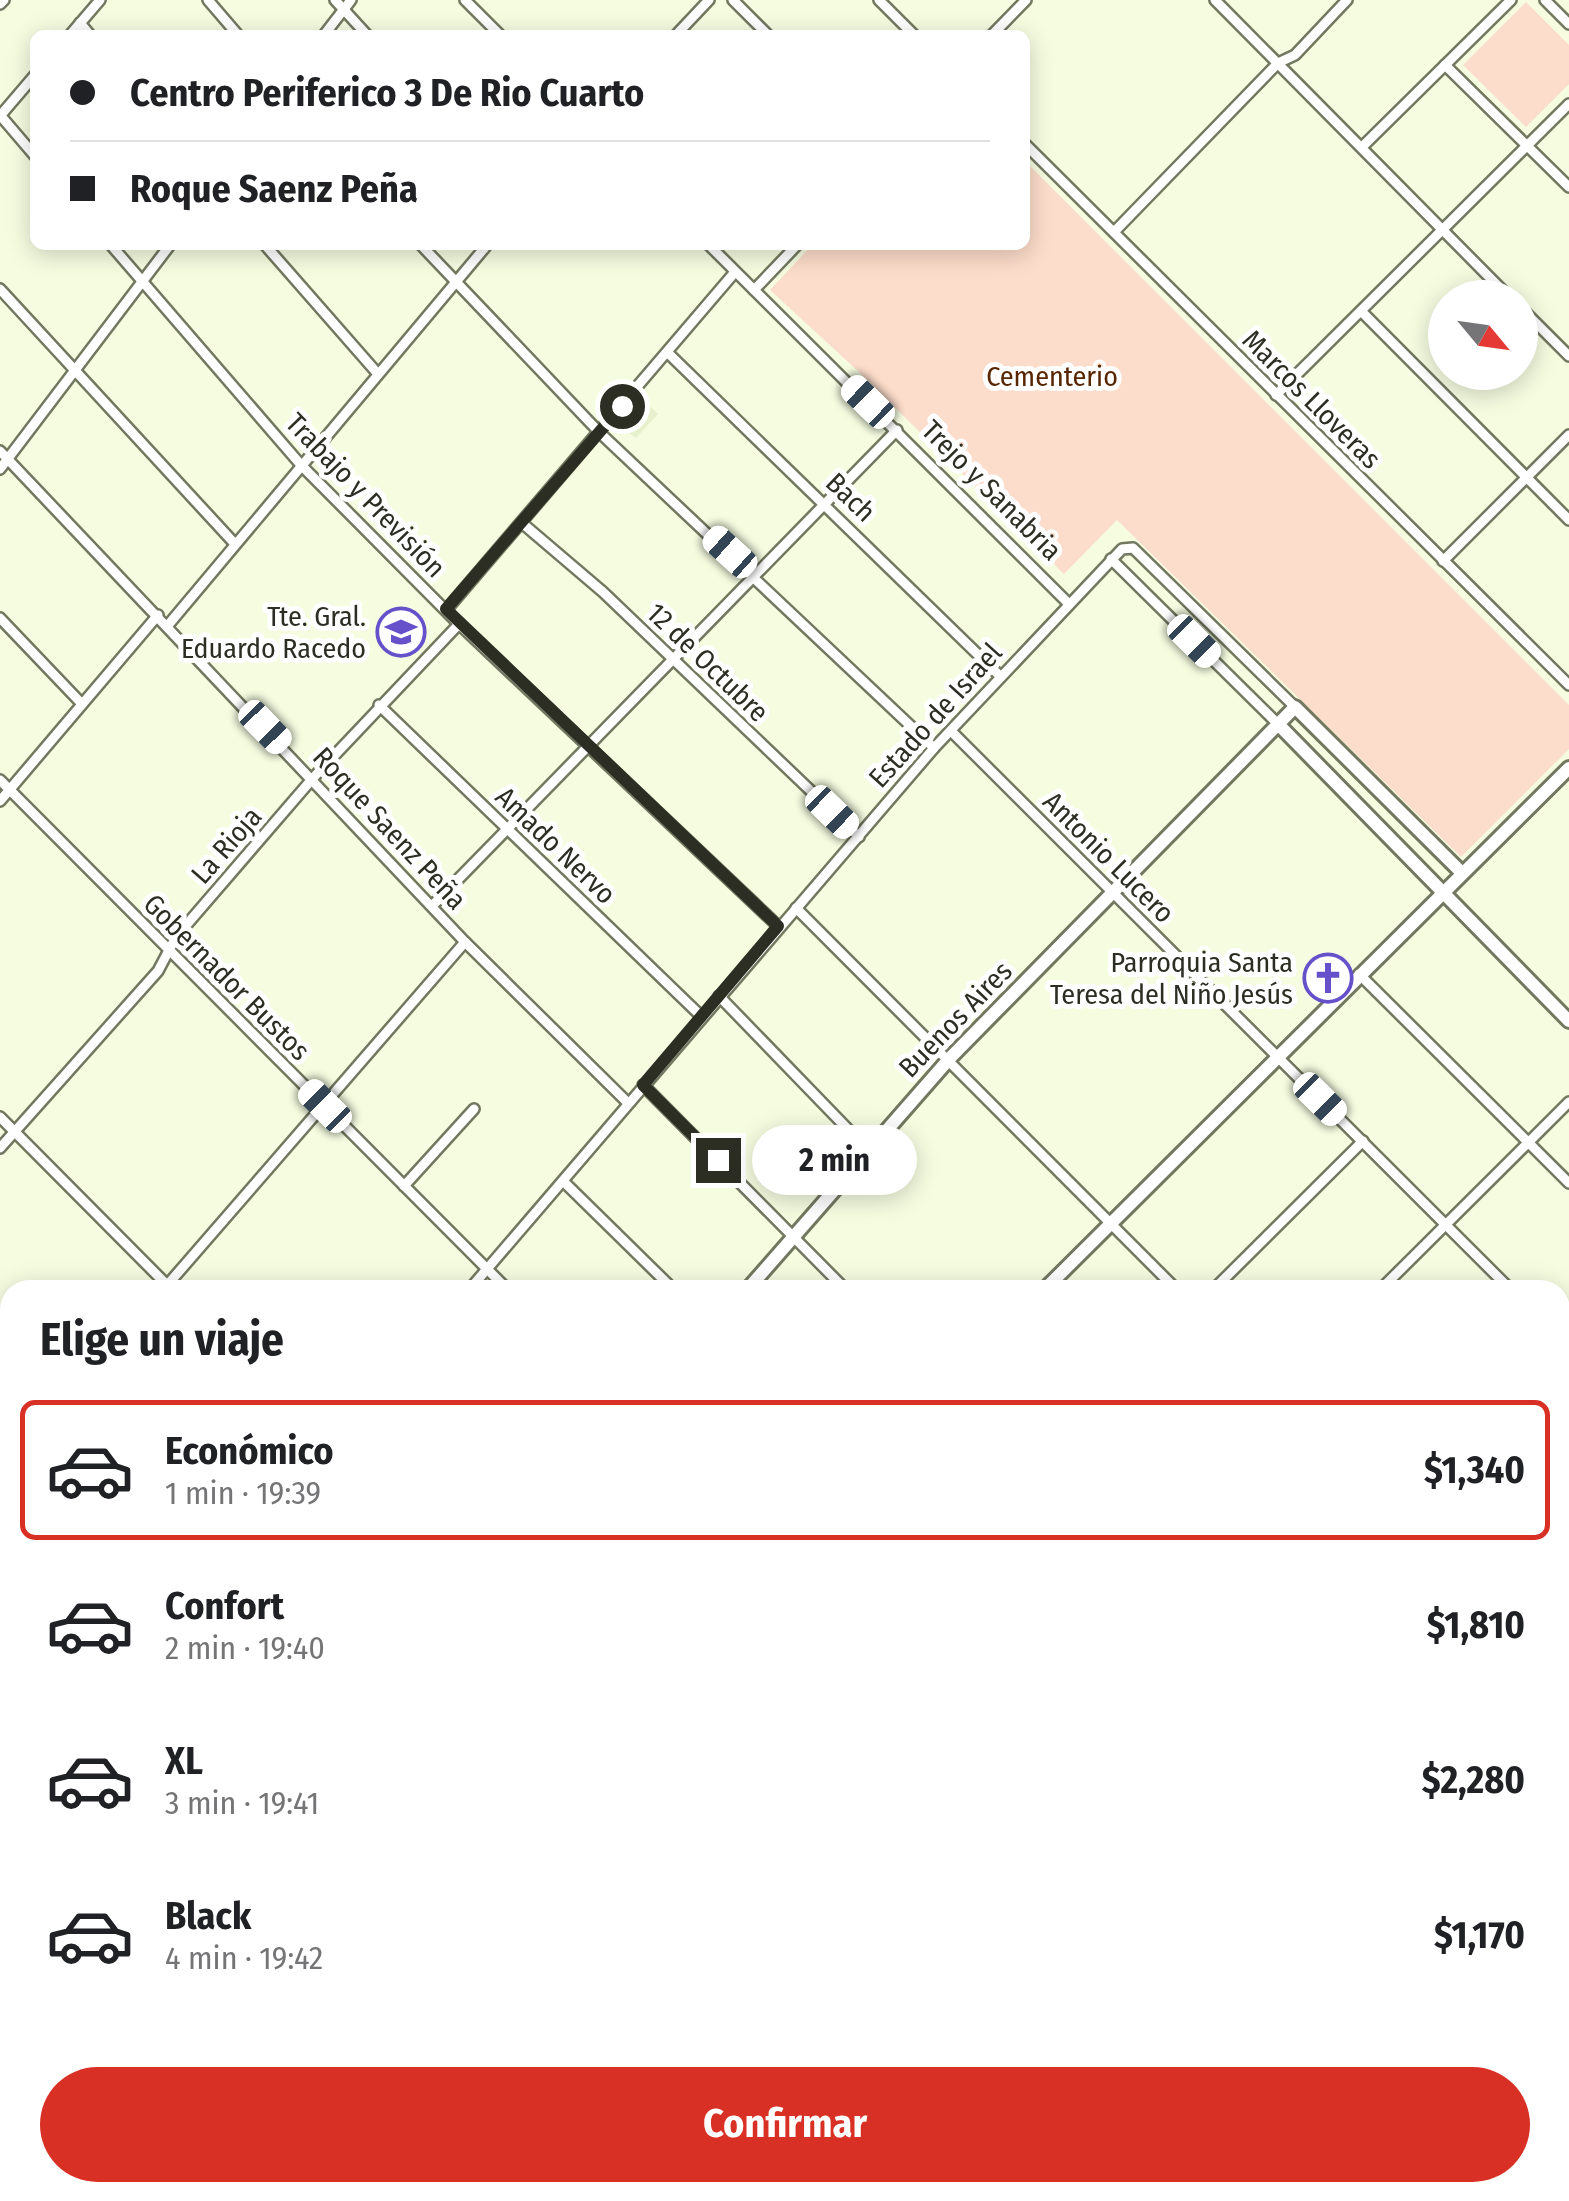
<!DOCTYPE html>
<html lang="es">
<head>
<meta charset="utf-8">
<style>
  :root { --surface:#fff; --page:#f6f6f6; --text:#202124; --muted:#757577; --line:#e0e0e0; --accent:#d93025 }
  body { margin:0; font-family:"Fira Sans Condensed",sans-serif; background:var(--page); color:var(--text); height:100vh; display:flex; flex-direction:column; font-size:38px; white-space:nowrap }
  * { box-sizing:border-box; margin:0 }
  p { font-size:32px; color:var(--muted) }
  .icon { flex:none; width:55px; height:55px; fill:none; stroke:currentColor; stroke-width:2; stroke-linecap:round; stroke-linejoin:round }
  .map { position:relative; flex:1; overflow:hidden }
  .side { position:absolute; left:0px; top:1280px; width:1570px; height:922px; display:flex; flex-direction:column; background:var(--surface); border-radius:30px 30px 0 0; box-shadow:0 5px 25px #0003 }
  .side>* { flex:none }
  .hud { position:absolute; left:30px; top:30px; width:1000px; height:220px; border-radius:15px; box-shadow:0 5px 25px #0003; display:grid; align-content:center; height:220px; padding:0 40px; background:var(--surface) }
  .needle { width:65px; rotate:119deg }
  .buttons { position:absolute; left:1428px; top:280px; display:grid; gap:20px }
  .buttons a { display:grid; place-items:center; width:110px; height:110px; border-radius:50%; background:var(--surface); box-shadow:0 5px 25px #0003; font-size:50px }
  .end { position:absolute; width:45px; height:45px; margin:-22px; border:12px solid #2c2e24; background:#fff; box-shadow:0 0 0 5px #fff }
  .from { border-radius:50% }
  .bubble { position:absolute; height:70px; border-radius:35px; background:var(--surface); box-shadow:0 5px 25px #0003; font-size:32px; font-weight:700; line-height:70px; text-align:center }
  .car { position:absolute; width:30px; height:60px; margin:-30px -15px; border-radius:12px; box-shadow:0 0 8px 2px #0007; background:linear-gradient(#fff 24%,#345 0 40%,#fff 0 76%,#345 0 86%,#fff 0) }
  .hud b { display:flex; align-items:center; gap:35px; height:95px; font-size:38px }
  .hud b+b { border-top:2px solid var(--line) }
  .hud i { width:25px; height:25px; background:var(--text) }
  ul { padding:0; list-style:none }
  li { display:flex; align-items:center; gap:30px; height:140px; margin:0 20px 15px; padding:0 20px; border:5px solid transparent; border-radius:15px }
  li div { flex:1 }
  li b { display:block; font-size:38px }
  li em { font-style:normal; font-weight:700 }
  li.selected { border-color:var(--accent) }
  li>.icon { width:90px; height:90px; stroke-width:1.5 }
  h2 { padding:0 40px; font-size:45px; line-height:120px }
  .primary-button { display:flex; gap:20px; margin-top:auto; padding:20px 40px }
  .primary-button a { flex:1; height:115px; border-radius:60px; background:var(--accent); color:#fff; font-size:40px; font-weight:700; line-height:115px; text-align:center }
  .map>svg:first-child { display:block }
</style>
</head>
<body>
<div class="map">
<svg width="1569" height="2201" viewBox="0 0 1569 2201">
  <rect width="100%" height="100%" fill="#f5fce0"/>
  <polygon fill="#e7f0cd" points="642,399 658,414 636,438 619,426"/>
  <g fill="#fcdcca">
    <polygon points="1526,2 1569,45 1569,84 1526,127 1463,65"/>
    <polygon points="1025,161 1569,705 1569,749 1461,857 1117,520 1064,574 859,372 770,290 812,245 1025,245"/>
  </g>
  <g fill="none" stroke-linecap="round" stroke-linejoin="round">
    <g stroke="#93c8c1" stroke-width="4">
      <polyline points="1560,2190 1569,2185"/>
      <polyline points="1544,2201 1553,2195"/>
    </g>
    <g stroke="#727860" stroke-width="14">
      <g id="street">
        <polyline points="208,0 238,35"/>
        <polyline points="335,0 367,35"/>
        <polyline points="465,0 500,35"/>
        <polyline points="733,0 768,35"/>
        <polyline points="879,0 914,35"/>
        <polyline points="1215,0 1510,298"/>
        <polyline points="1545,0 1569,24"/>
        <polyline points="0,4 4,0"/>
        <polyline points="80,23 90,35"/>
        <polyline points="70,35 100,0"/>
        <polyline points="324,35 351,0"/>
        <polyline points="676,35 709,0"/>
        <polyline points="992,35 1026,0"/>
        <polyline points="1445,65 1569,187"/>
        <polyline points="0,115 35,156"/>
        <polyline points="0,116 35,75"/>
        <polyline points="1025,144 1569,685"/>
        <polyline points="1362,147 1511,0"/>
        <polyline points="1114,232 1278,63 1295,55 1347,0"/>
        <polyline points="111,245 301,465 459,624 778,926"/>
        <polyline points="265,245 378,374"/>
        <polyline points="421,245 599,432 934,748"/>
        <polyline points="709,245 1068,603"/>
        <polyline points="0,289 235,544"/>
        <polyline points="754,290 797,245"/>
        <polyline points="1520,307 1569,356"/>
        <polyline points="1361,311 1569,520"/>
        <polyline points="668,353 1000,676"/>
        <polyline points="1276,395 1569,104"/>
        <polyline points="0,451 465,942 627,1102"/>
        <polyline points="0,469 170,245"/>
        <polyline points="522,523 603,592 859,837"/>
        <polyline points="1111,559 1278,724"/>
        <polyline points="1443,561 1569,435"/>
        <polyline points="447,609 735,272"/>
        <polyline points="0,618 82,704"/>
        <polyline points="169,624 487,245"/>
        <polyline points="379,705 702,1017"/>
        <polyline points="951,731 1511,1290"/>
        <polyline points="0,780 508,1290"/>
        <polyline points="0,801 158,615"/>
        <polyline points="433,905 897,430"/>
        <polyline points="796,908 1177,1290"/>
        <polyline points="1359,974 1569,1183"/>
        <polyline points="719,996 869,1151"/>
        <polyline points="643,1085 846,1290"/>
        <polyline points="0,1117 172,1290"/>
        <polyline points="0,1148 158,971 176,937 313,778 459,624"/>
        <polyline points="563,1181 674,1290"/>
        <polyline points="404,1186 474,1109"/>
        <polyline points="163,1290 465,942"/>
        <polyline points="469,1290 934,748 1122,549 1133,548 1295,707"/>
        <polyline points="1213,1290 1363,1141"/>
        <polyline points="1380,1290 1569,1102"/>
        <polyline points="1560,1339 1569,1348"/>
        <polyline points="1560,1441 1569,1432"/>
        <polyline points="0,1473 10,1462"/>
        <polyline points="1560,1612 1569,1603"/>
        <polyline points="1560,1674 1569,1683"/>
        <polyline points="0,1763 10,1773"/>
        <polyline points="1560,1777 1569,1768"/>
        <polyline points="0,1829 10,1818"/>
        <polyline points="1560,2004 1569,2013"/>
        <polyline points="0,2099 10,2110"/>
        <polyline points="1560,2110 1569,2101"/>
        <polyline points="1560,2161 1569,2156"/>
        <polyline points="87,2192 95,2201"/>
        <polyline points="412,2192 420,2201"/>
        <polyline points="1082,2192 1090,2201"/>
        <polyline points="1416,2192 1425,2201"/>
        <polyline points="1553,2192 1558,2201"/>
        <polyline points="469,2201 477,2192"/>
        <polyline points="804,2201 813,2192"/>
        <polyline points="969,2201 977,2192"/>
        <polyline points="1132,2201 1141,2192"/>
        <polyline points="1303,2201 1311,2192"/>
        <polyline points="1471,2201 1477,2192"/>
        <polyline points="1494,2201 1508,2192"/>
      </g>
    </g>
    <g stroke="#727860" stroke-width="18">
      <g id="secondary">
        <polyline points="1278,724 1569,1021"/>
        <polyline points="747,1290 950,1058 1295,707 1462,873"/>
        <polyline points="1044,1290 1569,768"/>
        <polyline points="0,1443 10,1453"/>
        <polyline points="0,2049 10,2040"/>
        <polyline points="744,2192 752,2201"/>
        <polyline points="139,2201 147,2192"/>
      </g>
    </g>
    <use href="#street" stroke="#fff" stroke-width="9"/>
    <use href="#secondary" stroke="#fff" stroke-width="12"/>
  </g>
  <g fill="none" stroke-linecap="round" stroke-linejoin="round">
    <polyline stroke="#2c2e24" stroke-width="12" points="622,406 446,609 778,926 643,1085 718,1160"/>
  </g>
  <defs>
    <g id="school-ring" transform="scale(2.5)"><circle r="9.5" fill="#fff" stroke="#6651ca" stroke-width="1.5"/><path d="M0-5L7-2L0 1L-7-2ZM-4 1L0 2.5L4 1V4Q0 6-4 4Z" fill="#6651ca"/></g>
    <g id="church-ring" transform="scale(2.5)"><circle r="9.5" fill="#fff" stroke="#6651ca" stroke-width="1.5"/><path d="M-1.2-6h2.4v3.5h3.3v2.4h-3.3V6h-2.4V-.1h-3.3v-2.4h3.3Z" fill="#6651ca"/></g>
  </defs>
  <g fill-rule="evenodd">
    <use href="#school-ring" x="401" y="632"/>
    <use href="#church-ring" x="1328" y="978"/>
  </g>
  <g text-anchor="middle" stroke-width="10" stroke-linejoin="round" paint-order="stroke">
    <g font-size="28" fill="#572600" stroke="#fff">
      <text x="1052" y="386">Cementerio</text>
    </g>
    <g font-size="28" fill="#2c2e24" stroke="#fff">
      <text transform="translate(1312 399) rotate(45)" y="10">Marcos Lloveras</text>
      <text transform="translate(992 490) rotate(45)" y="10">Trejo y Sanabria</text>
      <text transform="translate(366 495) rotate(46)" y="10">Trabajo y Previsión</text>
      <text transform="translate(851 497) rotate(44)" y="10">Bach</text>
      <text transform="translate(708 662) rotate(44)" y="10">12 de Octubre</text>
      <text transform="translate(935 715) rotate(-48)" y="10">Estado de Israel</text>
      <text transform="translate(390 828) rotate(47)" y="10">Roque Saenz Peña</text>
      <text transform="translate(226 845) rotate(-49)" y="10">La Rioja</text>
      <text transform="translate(556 845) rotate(44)" y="10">Amado Nervo</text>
      <text transform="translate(1109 857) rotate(45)" y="10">Antonio Lucero</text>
      <text transform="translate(227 977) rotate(45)" y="10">Gobernador Bustos</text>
      <text transform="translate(955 1019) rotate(-46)" y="10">Buenos Aires</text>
    </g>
    <g font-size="28" fill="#2c2e24" stroke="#fff" text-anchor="end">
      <text x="366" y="626">Tte. Gral.<tspan x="366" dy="32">Eduardo Racedo</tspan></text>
      <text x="1293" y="972">Parroquia Santa<tspan x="1293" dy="32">Teresa del Niño Jesús</tspan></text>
    </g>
  </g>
</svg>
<div class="buttons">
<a><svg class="needle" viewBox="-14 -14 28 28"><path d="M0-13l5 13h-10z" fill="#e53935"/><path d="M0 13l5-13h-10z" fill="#757577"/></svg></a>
</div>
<i class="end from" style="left:622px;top:406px"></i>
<i class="end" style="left:718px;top:1160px"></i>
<div class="bubble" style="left:752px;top:1125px;width:165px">2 min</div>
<i class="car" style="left:868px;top:402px;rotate:314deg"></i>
<i class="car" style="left:730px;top:552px;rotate:312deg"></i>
<i class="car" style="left:1194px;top:641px;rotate:135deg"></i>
<i class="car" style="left:265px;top:727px;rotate:136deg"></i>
<i class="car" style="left:832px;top:812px;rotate:134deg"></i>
<i class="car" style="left:1320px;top:1099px;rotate:135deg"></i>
<i class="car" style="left:325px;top:1106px;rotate:315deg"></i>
<div class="hud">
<b><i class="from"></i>Centro Periferico 3 De Rio Cuarto</b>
<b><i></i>Roque Saenz Peña</b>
</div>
<section class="side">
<h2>Elige un viaje</h2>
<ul>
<li class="selected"><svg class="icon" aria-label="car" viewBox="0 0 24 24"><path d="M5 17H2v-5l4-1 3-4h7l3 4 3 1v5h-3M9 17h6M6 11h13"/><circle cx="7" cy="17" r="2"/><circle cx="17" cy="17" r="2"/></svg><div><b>Económico</b><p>1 min · 19:39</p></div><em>$1,340</em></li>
<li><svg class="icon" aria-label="car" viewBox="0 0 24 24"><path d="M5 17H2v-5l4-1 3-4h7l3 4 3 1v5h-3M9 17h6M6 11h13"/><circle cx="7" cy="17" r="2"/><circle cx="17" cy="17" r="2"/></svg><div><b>Confort</b><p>2 min · 19:40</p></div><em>$1,810</em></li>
<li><svg class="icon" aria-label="car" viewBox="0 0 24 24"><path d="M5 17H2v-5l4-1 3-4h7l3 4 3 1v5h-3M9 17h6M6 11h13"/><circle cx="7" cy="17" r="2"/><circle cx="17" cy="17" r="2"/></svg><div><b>XL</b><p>3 min · 19:41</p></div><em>$2,280</em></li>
<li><svg class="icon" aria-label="car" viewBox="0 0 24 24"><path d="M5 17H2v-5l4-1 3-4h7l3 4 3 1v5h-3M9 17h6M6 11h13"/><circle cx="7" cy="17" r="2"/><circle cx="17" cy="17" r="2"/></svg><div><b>Black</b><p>4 min · 19:42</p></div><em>$1,170</em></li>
</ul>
<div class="primary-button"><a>Confirmar</a></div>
</section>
</div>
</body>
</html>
